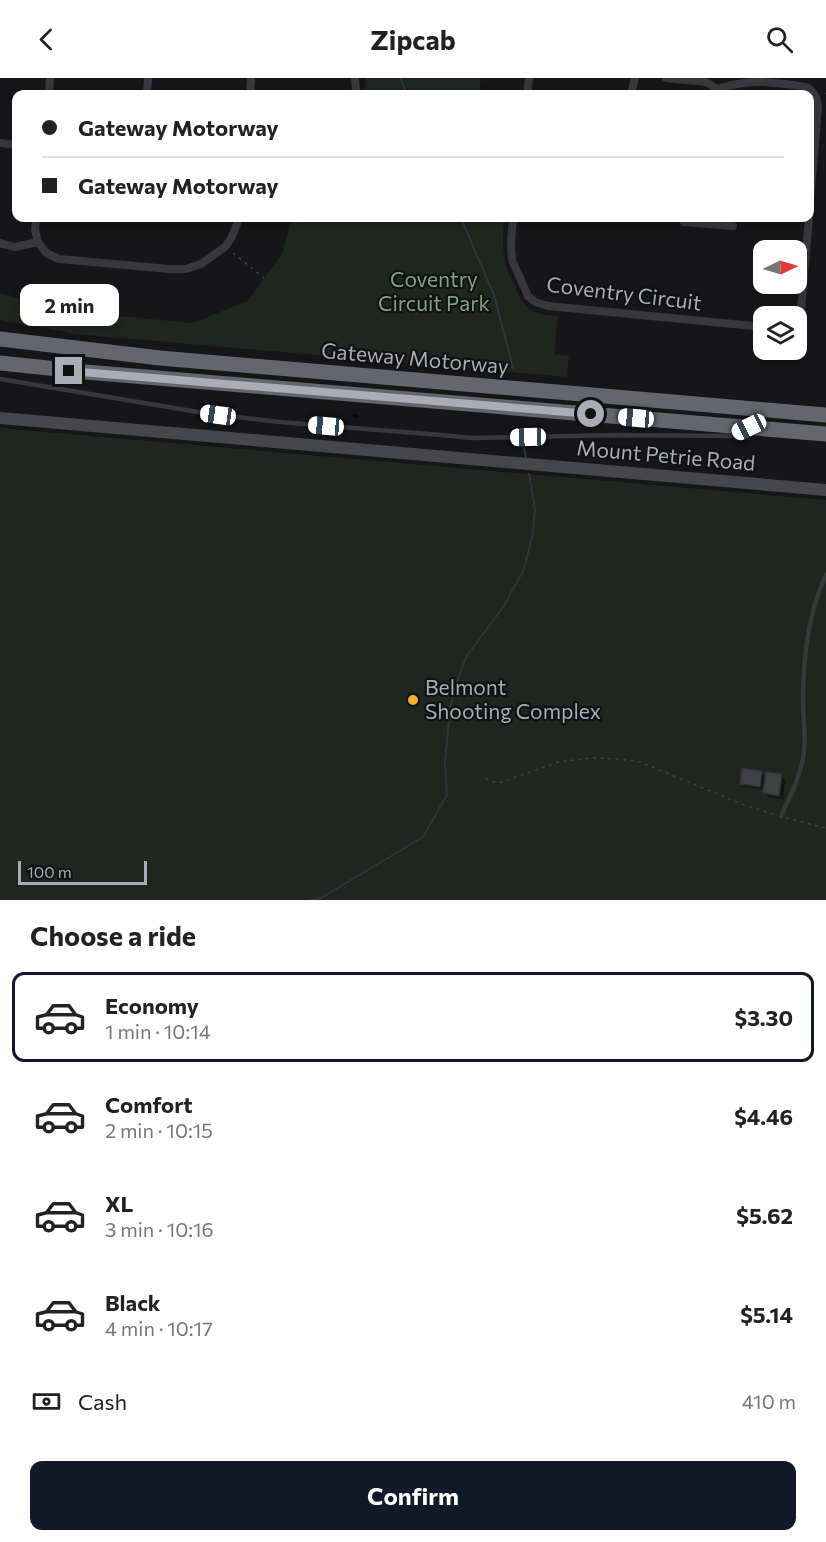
<!DOCTYPE html>
<html lang="en">
<head>
<meta charset="utf-8">
<style>
  :root { --surface:#fff; --page:#f2f2f2; --text:#222; --muted:#767676; --line:#e0e0e0; --accent:#111827 }
  body { margin:0; font-family:Commissioner,sans-serif; background:var(--page); color:var(--text); height:100vh; display:flex; flex-direction:column; font-size:22px; white-space:nowrap }
  * { box-sizing:border-box; margin:0 }
  p { font-size:20px; color:var(--muted) }
  .icon { flex:none; width:33px; height:33px; fill:none; stroke:currentColor; stroke-width:2; stroke-linecap:round; stroke-linejoin:round }
  .map { position:relative; height:822px; overflow:hidden }
  .side { display:flex; flex-direction:column; background:var(--surface); flex:1 }
  .side>* { flex:none }
  .banner { position:absolute; left:12px; top:12px; width:802px; height:132px; border-radius:12px; box-shadow:0 3px 9px #0003; display:grid; align-content:center; height:132px; padding:0 30px; background:var(--surface) }
  .needle { width:39px; rotate:85deg }
  .fabs { position:absolute; left:753px; top:162px; display:grid; gap:12px }
  .fabs a { display:grid; place-items:center; width:54px; height:54px; border-radius:12px; background:var(--surface); box-shadow:0 3px 9px #0003; font-size:30px }
  .scale { position:absolute; left:18px; bottom:15px; width:129px; box-sizing:border-box; padding-left:6px; border:3px solid #a8adb8; border-top:0; font-size:16px; line-height:21px; white-space:nowrap; color:#a8adb8; -webkit-text-stroke:4px #111113; paint-order:stroke }
  .end { position:absolute; width:27px; height:27px; margin:-14px; border:8px solid #a8adb8; background:#111; box-shadow:0 0 0 3px #111 }
  .from { border-radius:50% }
  .bubble { position:absolute; height:42px; border-radius:12px; background:var(--surface); box-shadow:0 3px 9px #0003; font-size:20px; font-weight:700; line-height:42px; text-align:center }
  .car { position:absolute; width:18px; height:36px; margin:-18px -9px; border-radius:8px; box-shadow:0 0 4px 2px #0007; background:linear-gradient(#fff 24%,#345 0 40%,#fff 0 76%,#345 0 86%,#fff 0) }
  .banner b { display:flex; align-items:center; gap:21px; height:57px; font-size:22px }
  .banner b+b { border-top:2px solid var(--line) }
  .banner i { width:15px; height:15px; background:var(--text) }
  ul { padding:0; list-style:none }
  li { display:flex; align-items:center; gap:18px; height:90px; margin:0 12px 9px; padding:0 18px; border:3px solid transparent; border-radius:12px }
  li div { flex:1 }
  li b { display:block; font-size:22px }
  li em { font-style:normal; font-weight:700 }
  li.on { border-color:var(--accent) }
  li>.icon { width:54px; height:54px; stroke-width:1.5 }
  h2 { padding:0 30px; font-size:27px; line-height:72px }
  .pay { display:flex; align-items:center; gap:15px; height:66px; padding:0 30px; font-size:22px }
  .pay p { margin-inline-start:auto }
  .cta { display:flex; gap:12px; margin-top:auto; padding:12px 30px }
  .cta a { flex:1; height:69px; border-radius:12px; background:var(--accent); color:#fff; font-size:24px; font-weight:700; line-height:69px; text-align:center }
  header { display:flex; justify-content:space-between; align-items:center; height:78px; padding:0 30px; background:var(--surface); font-size:27px; font-weight:700 }
  .map>svg:first-child { display:block }
</style>
</head>
<body>
<header><svg class="icon" aria-label="back" viewBox="0 0 24 24"><path d="M15 5l-7 7 7 7"/></svg>Zipcab<svg class="icon" aria-label="search" viewBox="0 0 24 24"><circle cx="10" cy="10" r="6"/><path d="M15 15l6 6"/></svg></header>
<div class="map">
<svg width="826" height="822" viewBox="0 0 826 822">
  <rect width="100%" height="100%" fill="#161618"/>
  <g fill="#1e261f">
    <polygon points="366,0 481,0 479,16 367,16 365,10"/>
    <path d="M292,140h212c-2,32 -2,44 13,73 3,7 7,15 14,19 8,5 18,5 27,6l-4,38 15,2 -2,21 -491,-43 -76,-14v-27l65,18 128,12 54,-22 35,-47z"/>
    <polygon points="0,350 826,422 826,822 0,822"/>
  </g>
  <g fill="#0007">
    <polygon points="352,336 358,336 359,340 353,339"/>
    <polygon points="761,695 764,697 762,711 744,709 741,706"/>
    <polygon points="781,698 785,702 783,721 769,719 765,715"/>
  </g>
  <g fill="none" stroke-linecap="round" stroke-linejoin="round">
    <g stroke="#2c353c" stroke-width="2">
      <polyline points="400,0 407,16"/>
      <polyline points="461,140 494,217 513,290"/>
      <polyline points="524,369 526,381"/>
      <polyline points="311,822 321,820 423,759 447,717 445,685 450,630 457,605 466,579 504,528 524,491 533,455 535,431 529,396"/>
    </g>
  </g>
  <g fill="#404145" stroke="#303034" stroke-width="1.5">
    <polygon points="742,690 762,693 760,709 740,706"/>
    <polygon points="766,694 782,696 779,718 763,715"/>
  </g>
  <g fill="none" stroke-linecap="round" stroke-linejoin="round">
    <g stroke="#3d3f44" stroke-width="1.5" stroke-dasharray="3 4.5" stroke-linecap="butt">
      <polyline points="825,16 826,15"/>
      <polyline points="233,175 264,200"/>
      <polyline points="486,700 489,703 499,705 558,684 591,680 618,681 640,684 744,727 773,736"/>
      <polyline points="786,740 826,750"/>
    </g>
    <g stroke="#37383d" stroke-width="4.5">
      <polyline points="0,301 204,335 279,344 441,357 472,360 618,357 731,358 739,355"/>
      <path d="M781,738c10,-21 20,-41 23,-64 2,-17 -1,-35 -1,-51 0,-42 5,-88 23,-126"/>
    </g>
    <g stroke="#37383d" stroke-width="8">
      <polyline points="355,0 356,16"/>
      <path d="M666,0l40,4 11,7c33,-11 55,-7 89,-2 8,5 11,10 12,20l-8,95"/>
      <polyline points="49,16 50,0"/>
      <polyline points="147,16 148,0"/>
      <polyline points="250,16 251,0"/>
      <polyline points="527,16 529,0"/>
      <polyline points="631,16 635,0"/>
      <polyline points="0,65 16,67"/>
      <polyline points="36,140 35,152 38,164"/>
      <polyline points="513,140 511,166 512,182 528,218 535,224 548,228 764,249"/>
      <polyline points="684,144 733,148"/>
      <polyline points="0,165 15,169 38,164 46,175 59,181 169,191 186,191 201,186 225,169 232,159 239,140"/>
      <polyline points="796,243 801,231 809,140"/>
    </g>
    <polyline stroke="#45474d" stroke-width="12" points="0,340 826,412"/>
    <g stroke="#63666e" stroke-width="15">
      <polyline points="0,261 160,280 826,337"/>
      <polyline points="0,285 86,294 826,356"/>
    </g>
  </g>
  <g fill="none" stroke-linecap="round" stroke-linejoin="round">
    <polyline stroke="#a8adb8" stroke-width="8" points="69,293 591,336"/>
  </g>
  <circle fill="#f2b134" stroke="#111113" stroke-width="2" cx="413" cy="622" r="6"/>
  <g text-anchor="middle" stroke-width="4.5" stroke-linejoin="round" paint-order="stroke">
    <g font-size="21" fill="#7fa381" stroke="#111113">
      <text x="434" y="209">Coventry<tspan x="434" dy="24">Circuit Park</tspan></text>
    </g>
    <g font-size="21" fill="#a8adb8" stroke="#111113">
      <text transform="translate(624 216) rotate(7)" y="7">Coventry Circuit</text>
      <text transform="translate(415 281) rotate(5)" y="7">Gateway Motorway</text>
      <text transform="translate(666 378) rotate(5)" y="7">Mount Petrie Road</text>
    </g>
    <g font-size="21" fill="#a8adb8" stroke="#111113" text-anchor="start">
      <text x="425" y="617">Belmont<tspan x="425" dy="24">Shooting Complex</tspan></text>
    </g>
  </g>
</svg>
<div class="fabs">
<a><svg class="needle" viewBox="-14 -14 28 28"><path d="M0-13l5 13h-10z" fill="#e53935"/><path d="M0 13l5-13h-10z" fill="#767676"/></svg></a>
<a><svg class="icon" aria-label="layers" viewBox="0 0 24 24"><path d="M12 4l9 5-9 5-9-5zM3 14l9 5 9-5"/></svg></a>
</div>
<div class="scale">100 m</div>
<i class="end from" style="left:591px;top:336px"></i>
<i class="end" style="left:69px;top:293px"></i>
<div class="bubble" style="left:20px;top:206px;width:99px">2 min</div>
<i class="car" style="left:218px;top:337px;rotate:278deg"></i>
<i class="car" style="left:636px;top:340px;rotate:275deg"></i>
<i class="car" style="left:326px;top:348px;rotate:275deg"></i>
<i class="car" style="left:749px;top:349px;rotate:244deg"></i>
<i class="car" style="left:528px;top:359px;rotate:269deg"></i>
<div class="banner">
<b><i class="from"></i>Gateway Motorway</b>
<b><i></i>Gateway Motorway</b>
</div>
</div>
<section class="side">
<h2>Choose a ride</h2>
<ul>
<li class="on"><svg class="icon" aria-label="car" viewBox="0 0 24 24"><path d="M5 17H2v-5l4-1 3-4h7l3 4 3 1v5h-3M9 17h6M6 11h13"/><circle cx="7" cy="17" r="2"/><circle cx="17" cy="17" r="2"/></svg><div><b>Economy</b><p>1 min · 10:14</p></div><em>$3.30</em></li>
<li><svg class="icon" aria-label="car" viewBox="0 0 24 24"><path d="M5 17H2v-5l4-1 3-4h7l3 4 3 1v5h-3M9 17h6M6 11h13"/><circle cx="7" cy="17" r="2"/><circle cx="17" cy="17" r="2"/></svg><div><b>Comfort</b><p>2 min · 10:15</p></div><em>$4.46</em></li>
<li><svg class="icon" aria-label="car" viewBox="0 0 24 24"><path d="M5 17H2v-5l4-1 3-4h7l3 4 3 1v5h-3M9 17h6M6 11h13"/><circle cx="7" cy="17" r="2"/><circle cx="17" cy="17" r="2"/></svg><div><b>XL</b><p>3 min · 10:16</p></div><em>$5.62</em></li>
<li><svg class="icon" aria-label="car" viewBox="0 0 24 24"><path d="M5 17H2v-5l4-1 3-4h7l3 4 3 1v5h-3M9 17h6M6 11h13"/><circle cx="7" cy="17" r="2"/><circle cx="17" cy="17" r="2"/></svg><div><b>Black</b><p>4 min · 10:17</p></div><em>$5.14</em></li>
</ul>
<div class="pay"><svg class="icon" aria-label="cash" viewBox="0 0 24 24"><path d="M3 7h18v10H3z"/><circle cx="12" cy="12" r="2"/></svg>Cash<p>410 m</p></div>
<div class="cta"><a>Confirm</a></div>
</section>
</body>
</html>
